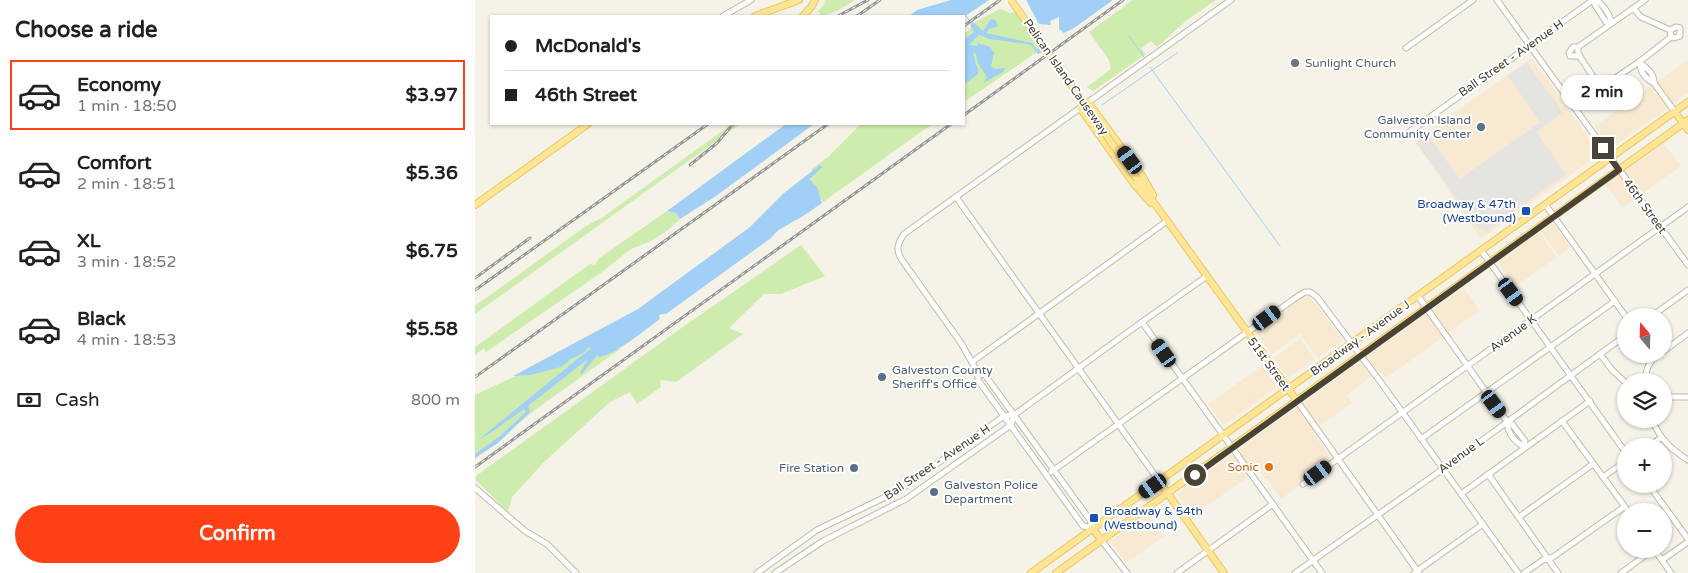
<!DOCTYPE html>
<html lang="en">
<head>
<meta charset="utf-8">
<style>
  :root { --surface:#fff; --page:#f2f2f2; --text:#202124; --muted:#757577; --line:#e0e0e0; --accent:#ff4115 }
  body { margin:0; font-family:"Varela Round",sans-serif; background:var(--page); color:var(--text); height:100vh; display:flex; flex-direction:column; font-size:19px; white-space:nowrap }
  * { box-sizing:border-box; margin:0 }
  p { font-size:16px; color:var(--muted) }
  .icon { flex:none; width:28px; height:28px; fill:none; stroke:currentColor; stroke-width:2; stroke-linecap:round; stroke-linejoin:round }
  .map { position:relative; flex:1; overflow:hidden }
  .details { display:flex; flex-direction:column; background:var(--surface); width:475px }
  .details>* { flex:none }
  .hud { position:absolute; left:15px; top:15px; width:475px; height:110px; border-radius:0px; box-shadow:0 1px 4px #0004; display:grid; align-content:center; height:110px; padding:0 15px; background:var(--surface) }
  .needle { width:32px; rotate:341deg }
  .buttons { position:absolute; left:1142px; top:308px; display:grid; gap:10px }
  .buttons a { display:grid; place-items:center; width:55px; height:55px; border-radius:50%; background:var(--surface); box-shadow:0 1px 4px #0004; font-size:25px }
  .end { position:absolute; width:22px; height:22px; margin:-11px; border:6px solid #494236; background:#fff; box-shadow:0 0 0 2px #fff }
  .from { border-radius:50% }
  .bubble { position:absolute; height:35px; border-radius:18px; background:var(--surface); box-shadow:0 1px 4px #0004; font-size:16px; font-weight:700; line-height:35px; text-align:center }
  .car { position:absolute; width:15px; height:30px; margin:-15px -8px; border-radius:6px; box-shadow:0 0 4px 1px #0007; background:linear-gradient(#222 24%,#8ab4d8 0 40%,#222 0 76%,#8ab4d8 0 86%,#222 0) }
  .hud b { display:flex; align-items:center; gap:18px; height:48px; font-size:19px }
  .hud b+b { border-top:1px solid var(--line) }
  .hud i { width:12px; height:12px; background:var(--text) }
  ul { padding:0; list-style:none }
  li { display:flex; align-items:center; gap:15px; height:70px; margin:0 10px 8px; padding:0 5px; border:2px solid transparent; border-radius:0px }
  li div { flex:1 }
  li b { display:block; font-size:19px }
  li em { font-style:normal; font-weight:700 }
  li.current { border-color:var(--accent) }
  li>.icon { width:45px; height:45px; stroke-width:1.5 }
  h2 { padding:0 15px; font-size:22px; line-height:60px }
  .pay { display:flex; align-items:center; gap:12px; height:55px; padding:0 15px; font-size:19px }
  .pay p { margin-inline-start:auto }
  .cta { display:flex; gap:10px; margin-top:auto; padding:10px 15px }
  .cta a { flex:1; height:58px; border-radius:30px; background:var(--accent); color:#fff; font-size:20px; font-weight:700; line-height:58px; text-align:center }
  main { display:flex; flex:1; min-height:0 }
  .map>svg:first-child { display:block }
</style>
</head>
<body>
<main>
<section class="details">
<h2>Choose a ride</h2>
<ul>
<li class="current"><svg class="icon" aria-label="car" viewBox="0 0 24 24"><path d="M5 17H2v-5l4-1 3-4h7l3 4 3 1v5h-3M9 17h6M6 11h13"/><circle cx="7" cy="17" r="2"/><circle cx="17" cy="17" r="2"/></svg><div><b>Economy</b><p>1 min · 18:50</p></div><em>$3.97</em></li>
<li><svg class="icon" aria-label="car" viewBox="0 0 24 24"><path d="M5 17H2v-5l4-1 3-4h7l3 4 3 1v5h-3M9 17h6M6 11h13"/><circle cx="7" cy="17" r="2"/><circle cx="17" cy="17" r="2"/></svg><div><b>Comfort</b><p>2 min · 18:51</p></div><em>$5.36</em></li>
<li><svg class="icon" aria-label="car" viewBox="0 0 24 24"><path d="M5 17H2v-5l4-1 3-4h7l3 4 3 1v5h-3M9 17h6M6 11h13"/><circle cx="7" cy="17" r="2"/><circle cx="17" cy="17" r="2"/></svg><div><b>XL</b><p>3 min · 18:52</p></div><em>$6.75</em></li>
<li><svg class="icon" aria-label="car" viewBox="0 0 24 24"><path d="M5 17H2v-5l4-1 3-4h7l3 4 3 1v5h-3M9 17h6M6 11h13"/><circle cx="7" cy="17" r="2"/><circle cx="17" cy="17" r="2"/></svg><div><b>Black</b><p>4 min · 18:53</p></div><em>$5.58</em></li>
</ul>
<div class="pay"><svg class="icon" aria-label="cash" viewBox="0 0 24 24"><path d="M3 7h18v10H3z"/><circle cx="12" cy="12" r="2"/></svg>Cash<p>800 m</p></div>
<div class="cta"><a>Confirm</a></div>
</section>
<div class="map">
<svg width="1213" height="573" viewBox="0 0 1213 573">
  <rect width="100%" height="100%" fill="#f5f2e8"/>
  <g fill="#f8e9d2">
    <polygon points="1056,58 1125,154 1006,239 940,141"/>
    <polygon points="1213,60 1213,93 1136,149 1120,126"/>
    <polygon points="1188,143 1206,166 1147,208 1131,185"/>
    <polygon points="1078,223 1095,247 1084,256 1066,232"/>
    <polygon points="1064,233 1082,257 1040,287 1023,263"/>
    <polygon points="988,287 1005,310 911,378 904,370 872,395 877,403 837,431 858,462 806,499 784,469 718,516 702,494"/>
    <polygon points="833,294 868,340 843,358 825,334 797,354 780,331"/>
    <polygon points="825,339 840,359 813,378 799,358"/>
    <polygon points="787,366 802,387 749,425 733,404"/>
    <polygon points="673,515 689,536 651,563 635,541"/>
  </g>
  <g fill="#ceecae">
    <polygon points="350,0 380,0 362,11 346,16 343,11 349,5"/>
    <polygon points="658,0 741,0 712,20 682,47 676,41 666,48 671,54 618,91 612,87 636,69 634,60 614,32"/>
    <polygon points="525,9 535,13 545,10 572,48 559,54 489,102 489,34 494,30 500,22"/>
    <polygon points="257,124 265,124 0,314 0,306 111,226 128,217"/>
    <polygon points="386,124 457,124 348,202 336,184 337,169 353,157"/>
    <polygon points="192,211 201,213 205,219 193,230 176,241 156,249 127,272 11,352 9,348 0,355 0,347 115,264 120,265 123,259"/>
    <polygon points="326,245 350,276 306,294 289,294 254,328 268,334 201,382 185,380 186,387 162,404 155,392 135,402 69,462 37,497 33,512 0,479 1,476 205,329"/>
    <polygon points="114,345 145,349 60,410 0,459 0,395 36,378"/>
  </g>
  <polygon fill="#e6e4e0" points="1052,63 1088,112 1061,132 1091,174 1010,232 1008,229 1005,230 941,143 953,135 985,179 1065,122 1033,76"/>
  <g fill="#a1cff5">
    <polygon points="476,0 514,0 489,17 434,16 442,10"/>
    <polygon points="551,0 638,0 599,28 589,33 584,29 584,17 575,21 576,25 564,24"/>
    <polygon points="516,19 520,20 523,25 521,27 514,29 511,33 557,43 562,50 569,47 571,50 563,54 557,46 552,44 515,39 504,35 494,45 502,46 503,43 515,47 519,53 516,66 520,69 530,68 528,72 508,83 512,77 503,63 501,54 498,52 501,65 503,68 503,74 489,85 489,37 490,39 499,32 495,25 498,22 508,31"/>
    <polygon points="311,124 339,124 241,196 205,219 201,213 192,211"/>
    <path d="M345,165l2,2 -12,12 4,6 3,2 5,16c-9,6 -18,13 -28,18 -9,6 -17,8 -23,17l-105,76h-5l-2,2 1,3c-14,10 -46,37 -62,38v-3l-16,20 -2,-1 8,-14 -60,47 2,6 -32,31 -23,15v-4l25,-18 26,-24 -2,-3 -35,25 -11,6 113,-92 -2,-1 -6,6 -12,6 -10,8 -31,8 -17,1 125,-67 112,-82 34,-34z"/>
  </g>
  <g fill="none" stroke-linecap="round" stroke-linejoin="round">
    <g stroke="#a1cff5" stroke-width="1">
      <polyline points="490,15 497,24"/>
      <polyline points="654,36 669,57"/>
      <polyline points="557,45 563,51"/>
      <polyline points="675,67 805,246"/>
      <polyline points="627,105 702,53"/>
    </g>
    <g stroke="#c1baaa" stroke-width="7">
      <g id="minor">
        <polyline points="1022,0 1213,265"/>
        <polyline points="1119,0 1120,5 1131,22 1136,23"/>
        <path d="M1121,0c7,4 15,16 15,23"/>
        <polyline points="1158,8 1166,17 1195,30 1196,37 1164,62 1130,85 1121,81 1103,54 1103,47 1170,0"/>
        <polyline points="248,16 276,0"/>
        <polyline points="1195,30 1201,27 1205,28 1205,36 1199,38 1196,37"/>
        <polyline points="1103,47 1098,47 1094,53 1095,56 1105,56"/>
        <polyline points="931,48 998,0"/>
        <path d="M1164,62c7,6 15,10 15,21"/>
        <path d="M1165,63c0,9 6,16 14,20l21,29"/>
        <polyline points="1121,81 1120,86 1122,92 1128,89 1130,85"/>
        <polyline points="930,135 1118,0"/>
        <polyline points="481,197 684,481"/>
        <polyline points="1070,204 1151,317"/>
        <polyline points="1006,250 1151,453"/>
        <polyline points="943,296 1033,423 1037,424 1050,441 1049,446"/>
        <polyline points="1177,316 1213,290"/>
        <polyline points="667,322 732,276"/>
        <polyline points="1189,351 1213,333"/>
        <polyline points="1125,354 1137,370 1151,383"/>
        <polyline points="497,362 692,221"/>
        <path d="M503,373l7,2 105,145 2,8 -9,-2 -105,-146v-7l-17,-30 -59,-83c-7,-10 -4,-17 2,-26l327,-234"/>
        <path d="M1170,381c1,-12 4,-20 14,-27"/>
        <polyline points="1189,397 1213,397"/>
        <polyline points="822,401 944,573"/>
        <path d="M1176,419c10,20 18,29 37,41"/>
        <polyline points="1087,421 1153,511"/>
        <path d="M1033,423c-1,11 8,20 17,24"/>
        <polyline points="946,439 1140,301"/>
        <polyline points="1174,446 1186,438"/>
        <polyline points="576,472 819,299 830,292 835,292 842,297 907,384 1043,573"/>
        <polyline points="1013,474 1083,573"/>
        <polyline points="1128,477 1151,461"/>
        <polyline points="828,484 1213,207"/>
        <polyline points="1173,484 1213,539"/>
        <polyline points="0,488 50,531 72,544 101,573"/>
        <polyline points="986,494 1115,401"/>
        <polyline points="1044,517 1118,464"/>
        <polyline points="627,541 652,573"/>
        <polyline points="1179,549 1196,573"/>
        <polyline points="1187,560 1213,542"/>
        <polyline points="282,573 342,530 425,490 529,416 539,415 667,322 847,573"/>
        <polyline points="300,573 348,541 431,499 536,425 539,415"/>
        <polyline points="702,573 798,504"/>
        <polyline points="820,573 968,469 1151,335"/>
        <polyline points="939,573 1008,524"/>
        <polyline points="1049,573 1068,560 1078,557 1149,507"/>
        <polyline points="1146,573 1179,549"/>
      </g>
    </g>
    <g stroke="#ecc75f" stroke-width="8">
      <g id="major">
        <polyline points="280,16 324,0"/>
        <polyline points="328,16 337,6 340,0"/>
        <polyline points="613,102 666,174 678,195"/>
        <polyline points="605,108 659,184 676,203"/>
        <polyline points="1200,112 1213,130"/>
        <polyline points="662,179 822,401"/>
        <polyline points="0,205 113,124"/>
        <polyline points="684,481 749,573"/>
        <polyline points="617,528 627,541"/>
        <polyline points="556,573 1213,102"/>
        <polyline points="581,573 1213,120"/>
      </g>
    </g>
    <use href="#minor" stroke="#fff" stroke-width="5"/>
    <use href="#major" stroke="#ffe597" stroke-width="6"/>
    <g stroke="#979797" stroke-width="3">
      <g id="rail">
        <polyline points="363,16 393,0"/>
        <polyline points="382,16 405,0"/>
        <polyline points="489,26 525,0"/>
        <polyline points="489,115 648,0"/>
        <polyline points="215,165 242,143 258,124"/>
        <polyline points="0,278 55,238"/>
        <polyline points="0,290 233,124"/>
        <polyline points="0,377 353,124"/>
        <polyline points="0,467 476,124"/>
      </g>
    </g>
    <use href="#rail" stroke="#fff" stroke-width="1" stroke-dasharray="4" stroke-linecap="butt"/>
    <g stroke="#ecc75f" stroke-width="8" stroke-linecap="butt">
      <polyline id="major-bridge" points="536,0 662,179"/>
    </g>
    <use href="#major-bridge" stroke="#ffe597" stroke-width="6"/>
  </g>
  <g fill="none" stroke-linecap="round" stroke-linejoin="round">
    <polyline stroke="#494236" stroke-width="6" points="720,475 1144,170 1128,148"/>
  </g>
  <circle fill="#6b7280" stroke="#fff" stroke-width="2" cx="820" cy="63" r="5"/>
  <g fill="#5c6f8a" stroke="#fff" stroke-width="2">
    <circle cx="1006" cy="127" r="5"/>
    <circle cx="407" cy="377" r="5"/>
    <circle cx="379" cy="468" r="5"/>
    <circle cx="459" cy="492" r="5"/>
  </g>
  <g fill="#1a4fb4" stroke="#fff" stroke-width="2">
    <rect x="1046" y="206" width="10" height="10" rx="2.5"/>
    <rect x="614" y="513" width="10" height="10" rx="2.5"/>
  </g>
  <circle fill="#e8710a" stroke="#fff" stroke-width="2" cx="794" cy="467" r="5"/>
  <g text-anchor="middle" stroke-width="4" stroke-linejoin="round" paint-order="stroke">
    <g font-size="12" fill="#494236" stroke="#fff">
      <text transform="translate(1036 58) rotate(-35)" y="4">Ball Street - Avenue H</text>
      <text transform="translate(591 77) rotate(55)" y="4">Pelican Island Causeway</text>
      <text transform="translate(1170 206) rotate(54)" y="4">46th Street</text>
      <text transform="translate(1038 333) rotate(-36)" y="4">Avenue K</text>
      <text transform="translate(885 338) rotate(-36)" y="4">Broadway - Avenue J</text>
      <text transform="translate(794 364) rotate(54)" y="4">51st Street</text>
      <text transform="translate(986 455) rotate(-36)" y="4">Avenue L</text>
      <text transform="translate(462 462) rotate(-34)" y="4">Ball Street - Avenue H</text>
    </g>
    <g font-size="12" fill="#5b616d" stroke="#fff" text-anchor="start">
      <text x="830" y="67">Sunlight Church</text>
    </g>
    <g font-size="12" fill="#4e5e75" stroke="#fff" text-anchor="end">
      <text x="996" y="124">Galveston Island<tspan x="996" dy="14">Community Center</tspan></text>
      <text x="417" y="374" text-anchor="start">Galveston County<tspan x="417" dy="14">Sheriff's Office</tspan></text>
      <text x="369" y="472">Fire Station</text>
      <text x="469" y="489" text-anchor="start">Galveston Police<tspan x="469" dy="14">Department</tspan></text>
    </g>
    <g font-size="12" fill="#164399" stroke="#fff" text-anchor="end">
      <text x="1041" y="208">Broadway &amp; 47th<tspan x="1041" dy="14">(Westbound)</tspan></text>
      <text x="629" y="515" text-anchor="start">Broadway &amp; 54th<tspan x="629" dy="14">(Westbound)</tspan></text>
    </g>
    <g font-size="12" fill="#c56008" stroke="#fff" text-anchor="end">
      <text x="784" y="471">Sonic</text>
    </g>
  </g>
</svg>
<div class="buttons">
<a><svg class="needle" viewBox="-14 -14 28 28"><path d="M0-13l5 13h-10z" fill="#e53935"/><path d="M0 13l5-13h-10z" fill="#757577"/></svg></a>
<a><svg class="icon" aria-label="layers" viewBox="0 0 24 24"><path d="M12 4l9 5-9 5-9-5zM3 14l9 5 9-5"/></svg></a>
<a>+</a>
<a>−</a>
</div>
<i class="end from" style="left:720px;top:475px"></i>
<i class="end" style="left:1128px;top:148px"></i>
<div class="bubble" style="left:1086px;top:75px;width:82px">2 min</div>
<i class="car" style="left:655px;top:160px;rotate:324deg"></i>
<i class="car" style="left:1036px;top:292px;rotate:144deg"></i>
<i class="car" style="left:792px;top:318px;rotate:54deg"></i>
<i class="car" style="left:689px;top:353px;rotate:325deg"></i>
<i class="car" style="left:1019px;top:404px;rotate:144deg"></i>
<i class="car" style="left:843px;top:473px;rotate:54deg"></i>
<i class="car" style="left:678px;top:486px;rotate:235deg"></i>
<div class="hud">
<b><i class="from"></i>McDonald's</b>
<b><i></i>46th Street</b>
</div>
</div>
</main>
</body>
</html>
